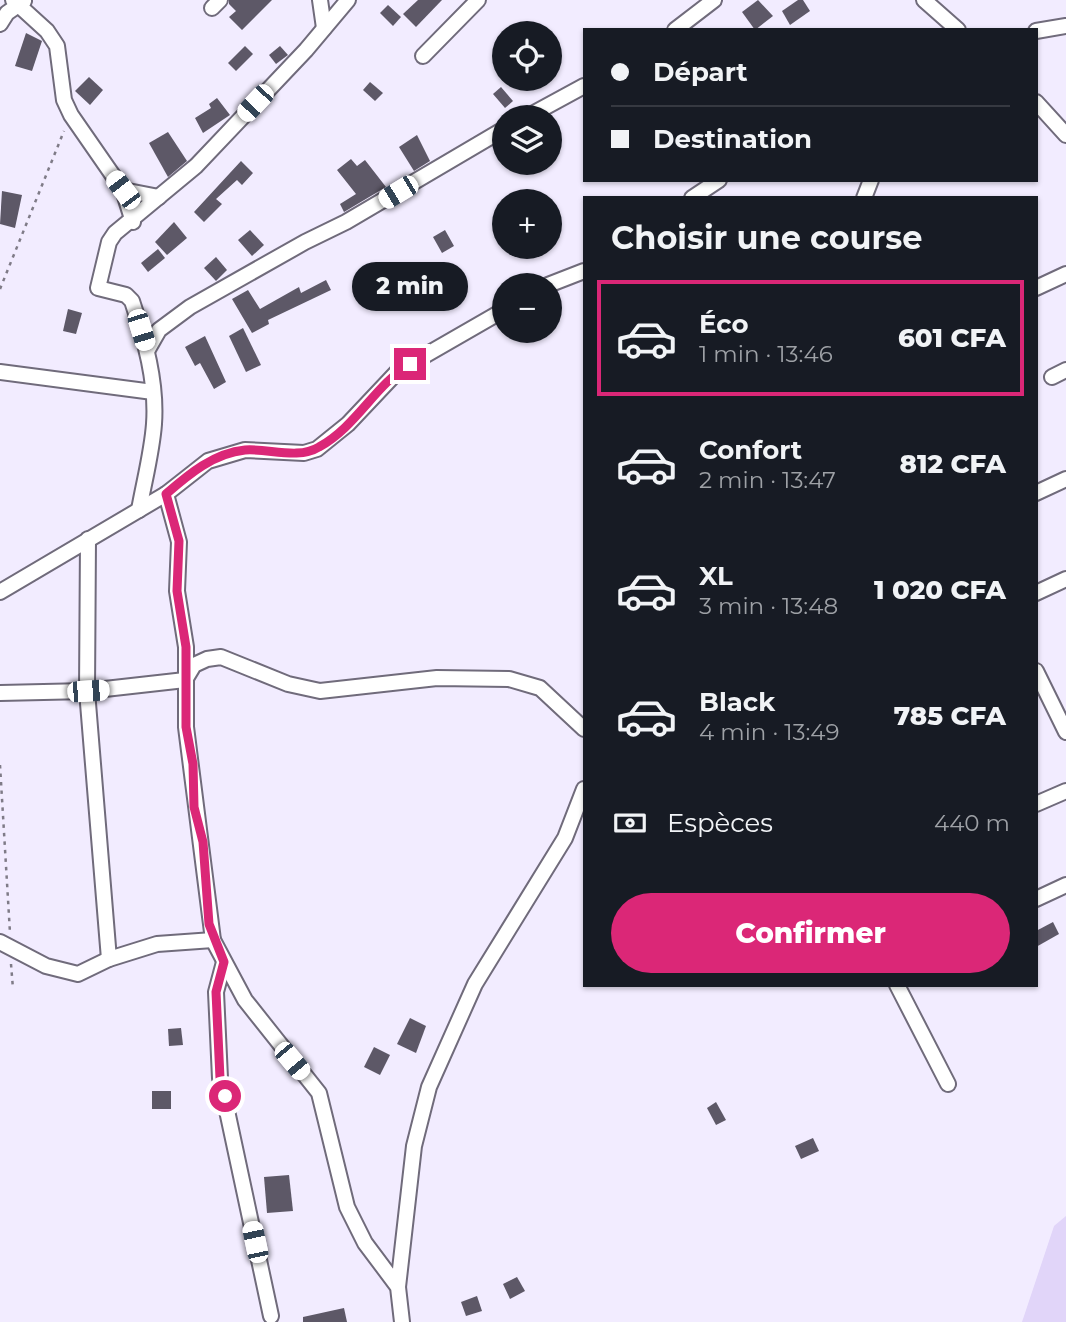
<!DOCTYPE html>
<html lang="fr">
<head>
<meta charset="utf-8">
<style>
  :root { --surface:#171b24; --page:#20242c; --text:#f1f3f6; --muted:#9ea1a6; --line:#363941; --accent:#db2777 }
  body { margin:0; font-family:Montserrat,sans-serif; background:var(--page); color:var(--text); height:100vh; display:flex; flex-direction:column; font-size:26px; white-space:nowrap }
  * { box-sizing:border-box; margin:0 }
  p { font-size:23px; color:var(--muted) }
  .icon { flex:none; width:38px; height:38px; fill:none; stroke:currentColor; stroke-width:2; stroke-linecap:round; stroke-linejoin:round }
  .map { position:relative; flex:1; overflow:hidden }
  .sheet { position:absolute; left:583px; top:196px; width:455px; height:791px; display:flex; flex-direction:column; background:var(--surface); border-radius:0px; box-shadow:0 2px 5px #0004 }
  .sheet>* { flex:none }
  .banner { position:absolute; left:583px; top:28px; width:455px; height:154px; border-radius:0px; box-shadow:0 2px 5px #0004; display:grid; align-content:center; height:154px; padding:0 28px; background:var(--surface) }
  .controls { position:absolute; left:492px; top:21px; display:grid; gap:14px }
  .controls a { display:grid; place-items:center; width:70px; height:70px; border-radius:50%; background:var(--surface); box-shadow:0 2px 5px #0004; font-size:35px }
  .end { position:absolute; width:32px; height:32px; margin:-16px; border:9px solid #db2777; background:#fff; box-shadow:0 0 0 4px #fff }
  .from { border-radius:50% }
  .bubble { position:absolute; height:49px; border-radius:24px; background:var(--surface); box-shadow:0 2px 5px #0004; font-size:23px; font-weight:800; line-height:49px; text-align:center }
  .car { position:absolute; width:21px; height:42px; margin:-21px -10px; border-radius:9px; box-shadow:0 0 5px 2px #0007; background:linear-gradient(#fff 24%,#345 0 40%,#fff 0 76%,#345 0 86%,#fff 0) }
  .banner b { display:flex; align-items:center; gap:24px; height:66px; font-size:26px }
  .banner b+b { border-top:2px solid var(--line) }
  .banner i { width:18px; height:18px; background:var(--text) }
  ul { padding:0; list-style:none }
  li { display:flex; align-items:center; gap:21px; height:116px; margin:0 14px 10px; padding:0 14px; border:4px solid transparent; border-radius:0px }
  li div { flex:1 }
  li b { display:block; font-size:26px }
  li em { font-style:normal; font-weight:800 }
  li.selected { border-color:var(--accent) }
  li>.icon { width:63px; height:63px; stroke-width:1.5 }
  h2 { padding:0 28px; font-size:32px; line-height:84px }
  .pay { display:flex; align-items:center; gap:18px; height:77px; padding:0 28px; font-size:26px }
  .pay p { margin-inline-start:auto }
  .button { display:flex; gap:14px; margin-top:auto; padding:14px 28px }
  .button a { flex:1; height:80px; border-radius:42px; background:var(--accent); color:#fff; font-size:28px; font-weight:800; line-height:80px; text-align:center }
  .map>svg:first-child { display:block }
</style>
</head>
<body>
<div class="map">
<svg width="1066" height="1322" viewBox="0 0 1066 1322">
  <rect width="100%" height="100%" fill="#f2ecff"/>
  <polygon fill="#e1d5f9" points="1066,1216 1066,1322 1022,1322 1054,1226"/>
  <g fill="#5d5867">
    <polygon points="229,0 272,0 242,30 229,17 236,11 229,4"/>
    <polygon points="418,0 442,0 416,27 403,14"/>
    <polygon points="758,0 773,16 755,30 742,12"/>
    <polygon points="798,0 803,0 810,11 790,25 782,11"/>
    <polygon points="388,5 401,17 393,26 380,13"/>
    <polygon points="26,33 42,41 32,71 15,66"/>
    <polygon points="245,46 253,54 236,71 228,63"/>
    <polygon points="280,46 288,55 276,64 269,55"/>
    <polygon points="89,77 103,90 90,105 75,91"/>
    <polygon points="370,82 383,93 375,101 363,90"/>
    <polygon points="501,87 513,101 505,108 493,94"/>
    <polygon points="217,98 230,115 203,133 195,118 211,108 209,104"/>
    <polygon points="168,132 187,161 168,177 149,143"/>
    <polygon points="417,135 430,161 414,171 399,147"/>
    <polygon points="351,159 357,166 365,160 386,187 344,212 340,204 356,194 337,170"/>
    <polygon points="241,161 253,173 242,185 237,180 216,199 222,204 204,222 194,212"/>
    <polygon points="2,191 22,195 15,228 0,224"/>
    <polygon points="174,222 187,238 167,255 155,242"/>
    <polygon points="250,230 264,245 252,256 238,240"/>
    <polygon points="445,230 454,246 442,253 433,237"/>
    <polygon points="158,249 165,258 148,272 141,263"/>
    <polygon points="216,257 227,270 216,281 204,268"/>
    <polygon points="413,265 425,280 410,292 398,277"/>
    <polygon points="326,280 331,290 268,320 269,324 252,333 232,299 248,290 260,309 299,287 301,293"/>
    <polygon points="68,309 82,313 76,334 63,331"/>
    <polygon points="243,328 261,365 246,372 229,336"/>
    <polygon points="205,336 226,382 214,389 200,363 195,366 185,347"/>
    <polygon points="1053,922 1059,934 1036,947 1036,931"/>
    <polygon points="410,1018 426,1026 416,1053 397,1044"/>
    <polygon points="181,1028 183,1045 169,1046 168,1029"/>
    <polygon points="374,1047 390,1055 380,1075 364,1067"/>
    <rect x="152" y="1091" width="19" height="18"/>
    <polygon points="716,1102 726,1120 716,1125 707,1108"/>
    <polygon points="813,1138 819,1151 801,1159 795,1146"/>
    <polygon points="289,1175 293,1211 267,1213 264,1177"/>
    <polygon points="517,1277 525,1291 510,1299 503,1284"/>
    <polygon points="477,1296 482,1311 466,1316 461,1302"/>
    <polygon points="344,1308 347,1322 303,1322 303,1317"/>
  </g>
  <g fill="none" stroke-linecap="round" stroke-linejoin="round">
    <g stroke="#706b7b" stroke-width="18">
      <g id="street">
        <polyline points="13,0 47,31 57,46 64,100 71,115 123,190 133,222"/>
        <polyline points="320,0 324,28"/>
        <polyline points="924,0 958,30"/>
        <polyline points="212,8 220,0"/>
        <polyline points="0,24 7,13 24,1"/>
        <polyline points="675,30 714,0"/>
        <polyline points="1036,31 1066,26"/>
        <polyline points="423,56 478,0"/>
        <polyline points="1036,102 1066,135"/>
        <polyline points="527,117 584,86"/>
        <polyline points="123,190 159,197"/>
        <polyline points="692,198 719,180"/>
        <polyline points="864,198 871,180"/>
        <polyline points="548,285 584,271"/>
        <polyline points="1036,288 1066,274"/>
        <polyline points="147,351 159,330 190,307 305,242 346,222 504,129"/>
        <polyline points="0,372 153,392"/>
        <polyline points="1052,377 1066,370"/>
        <polyline points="1036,493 1066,479"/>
        <polyline points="166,494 179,542 177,591 186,647 186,727 213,940 245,1000 319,1093 347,1207 365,1243 398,1287 402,1322"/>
        <path d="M139,510c5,-28 13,-58 15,-86 3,-42 -9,-84 -22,-123l-6,-6 -28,-7 11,-46 6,-9 81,-67 110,-116 42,-50"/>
        <polyline points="88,539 87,691 109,959"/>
        <polyline points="0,592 166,494 208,461 245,450 304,453 317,449 348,424 398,371 504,310"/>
        <polyline points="1036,593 1066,579"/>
        <polyline points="1036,671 1066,732"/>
        <polyline points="0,693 87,691 185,680 194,665 207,659 221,657 288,684 320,691 437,678 509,679 540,688 584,729"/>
        <polyline points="1036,804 1066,791"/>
        <polyline points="1036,899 1066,885"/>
        <polyline points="0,942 46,966 78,974 109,959 157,944 213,940"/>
        <polyline points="224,962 216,992 220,1078 271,1316"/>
        <polyline points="897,985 948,1084"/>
        <polyline points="398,1287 414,1146 429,1087 475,984 565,838 584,789"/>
      </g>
    </g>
    <g stroke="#7f7b87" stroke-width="2.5" stroke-dasharray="3.5 5" stroke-linecap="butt">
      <polyline points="0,289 64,131"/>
      <polyline points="0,765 10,933"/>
      <polyline points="11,964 13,989"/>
    </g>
    <use href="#street" stroke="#fff" stroke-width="14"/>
  </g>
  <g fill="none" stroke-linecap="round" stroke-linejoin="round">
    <path stroke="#db2777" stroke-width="9" d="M225,1096l-5,-18 -4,-86 8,-30 -15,-38 -6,-82 -9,-35 -1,-43 -7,-37v-80l-9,-56 2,-50 -13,-47c23,-20 48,-41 79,-44 23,-2 53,10 74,-3 37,-20 56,-62 91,-83"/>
  </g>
</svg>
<div class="controls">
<a><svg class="icon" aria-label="locate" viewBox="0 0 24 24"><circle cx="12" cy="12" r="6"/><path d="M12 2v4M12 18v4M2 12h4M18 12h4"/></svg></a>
<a><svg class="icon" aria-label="layers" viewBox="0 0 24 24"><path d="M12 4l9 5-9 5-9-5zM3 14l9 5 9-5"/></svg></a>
<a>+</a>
<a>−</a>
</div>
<i class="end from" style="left:225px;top:1096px"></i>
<i class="end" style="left:410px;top:364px"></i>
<div class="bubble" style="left:352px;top:262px;width:116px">2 min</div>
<i class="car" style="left:255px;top:103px;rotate:223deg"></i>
<i class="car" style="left:123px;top:190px;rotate:323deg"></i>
<i class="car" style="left:398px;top:192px;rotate:239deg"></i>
<i class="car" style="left:141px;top:330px;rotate:163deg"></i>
<i class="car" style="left:88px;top:691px;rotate:86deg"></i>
<i class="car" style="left:292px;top:1061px;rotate:140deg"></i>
<i class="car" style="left:255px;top:1242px;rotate:348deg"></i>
<div class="banner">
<b><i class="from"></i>Départ</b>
<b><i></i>Destination</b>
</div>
<section class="sheet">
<h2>Choisir une course</h2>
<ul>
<li class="selected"><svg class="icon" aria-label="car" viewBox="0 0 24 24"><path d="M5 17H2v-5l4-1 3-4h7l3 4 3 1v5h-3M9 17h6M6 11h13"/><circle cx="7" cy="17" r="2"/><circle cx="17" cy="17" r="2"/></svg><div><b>Éco</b><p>1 min · 13:46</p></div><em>601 CFA</em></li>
<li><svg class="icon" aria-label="car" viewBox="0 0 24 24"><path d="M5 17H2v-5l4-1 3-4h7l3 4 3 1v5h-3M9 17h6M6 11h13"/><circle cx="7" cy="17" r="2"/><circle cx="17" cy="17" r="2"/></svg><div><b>Confort</b><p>2 min · 13:47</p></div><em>812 CFA</em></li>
<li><svg class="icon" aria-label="car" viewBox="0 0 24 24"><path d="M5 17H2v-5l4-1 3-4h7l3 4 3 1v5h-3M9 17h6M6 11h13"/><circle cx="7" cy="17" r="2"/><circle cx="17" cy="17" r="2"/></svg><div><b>XL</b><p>3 min · 13:48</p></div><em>1 020 CFA</em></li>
<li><svg class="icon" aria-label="car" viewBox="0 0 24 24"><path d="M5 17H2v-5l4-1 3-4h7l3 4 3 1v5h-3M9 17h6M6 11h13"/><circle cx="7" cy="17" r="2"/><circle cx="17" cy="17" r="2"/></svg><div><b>Black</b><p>4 min · 13:49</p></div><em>785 CFA</em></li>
</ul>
<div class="pay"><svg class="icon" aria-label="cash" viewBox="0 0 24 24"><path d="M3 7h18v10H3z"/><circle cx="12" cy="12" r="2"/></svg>Espèces<p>440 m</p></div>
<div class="button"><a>Confirmer</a></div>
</section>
</div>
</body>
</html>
